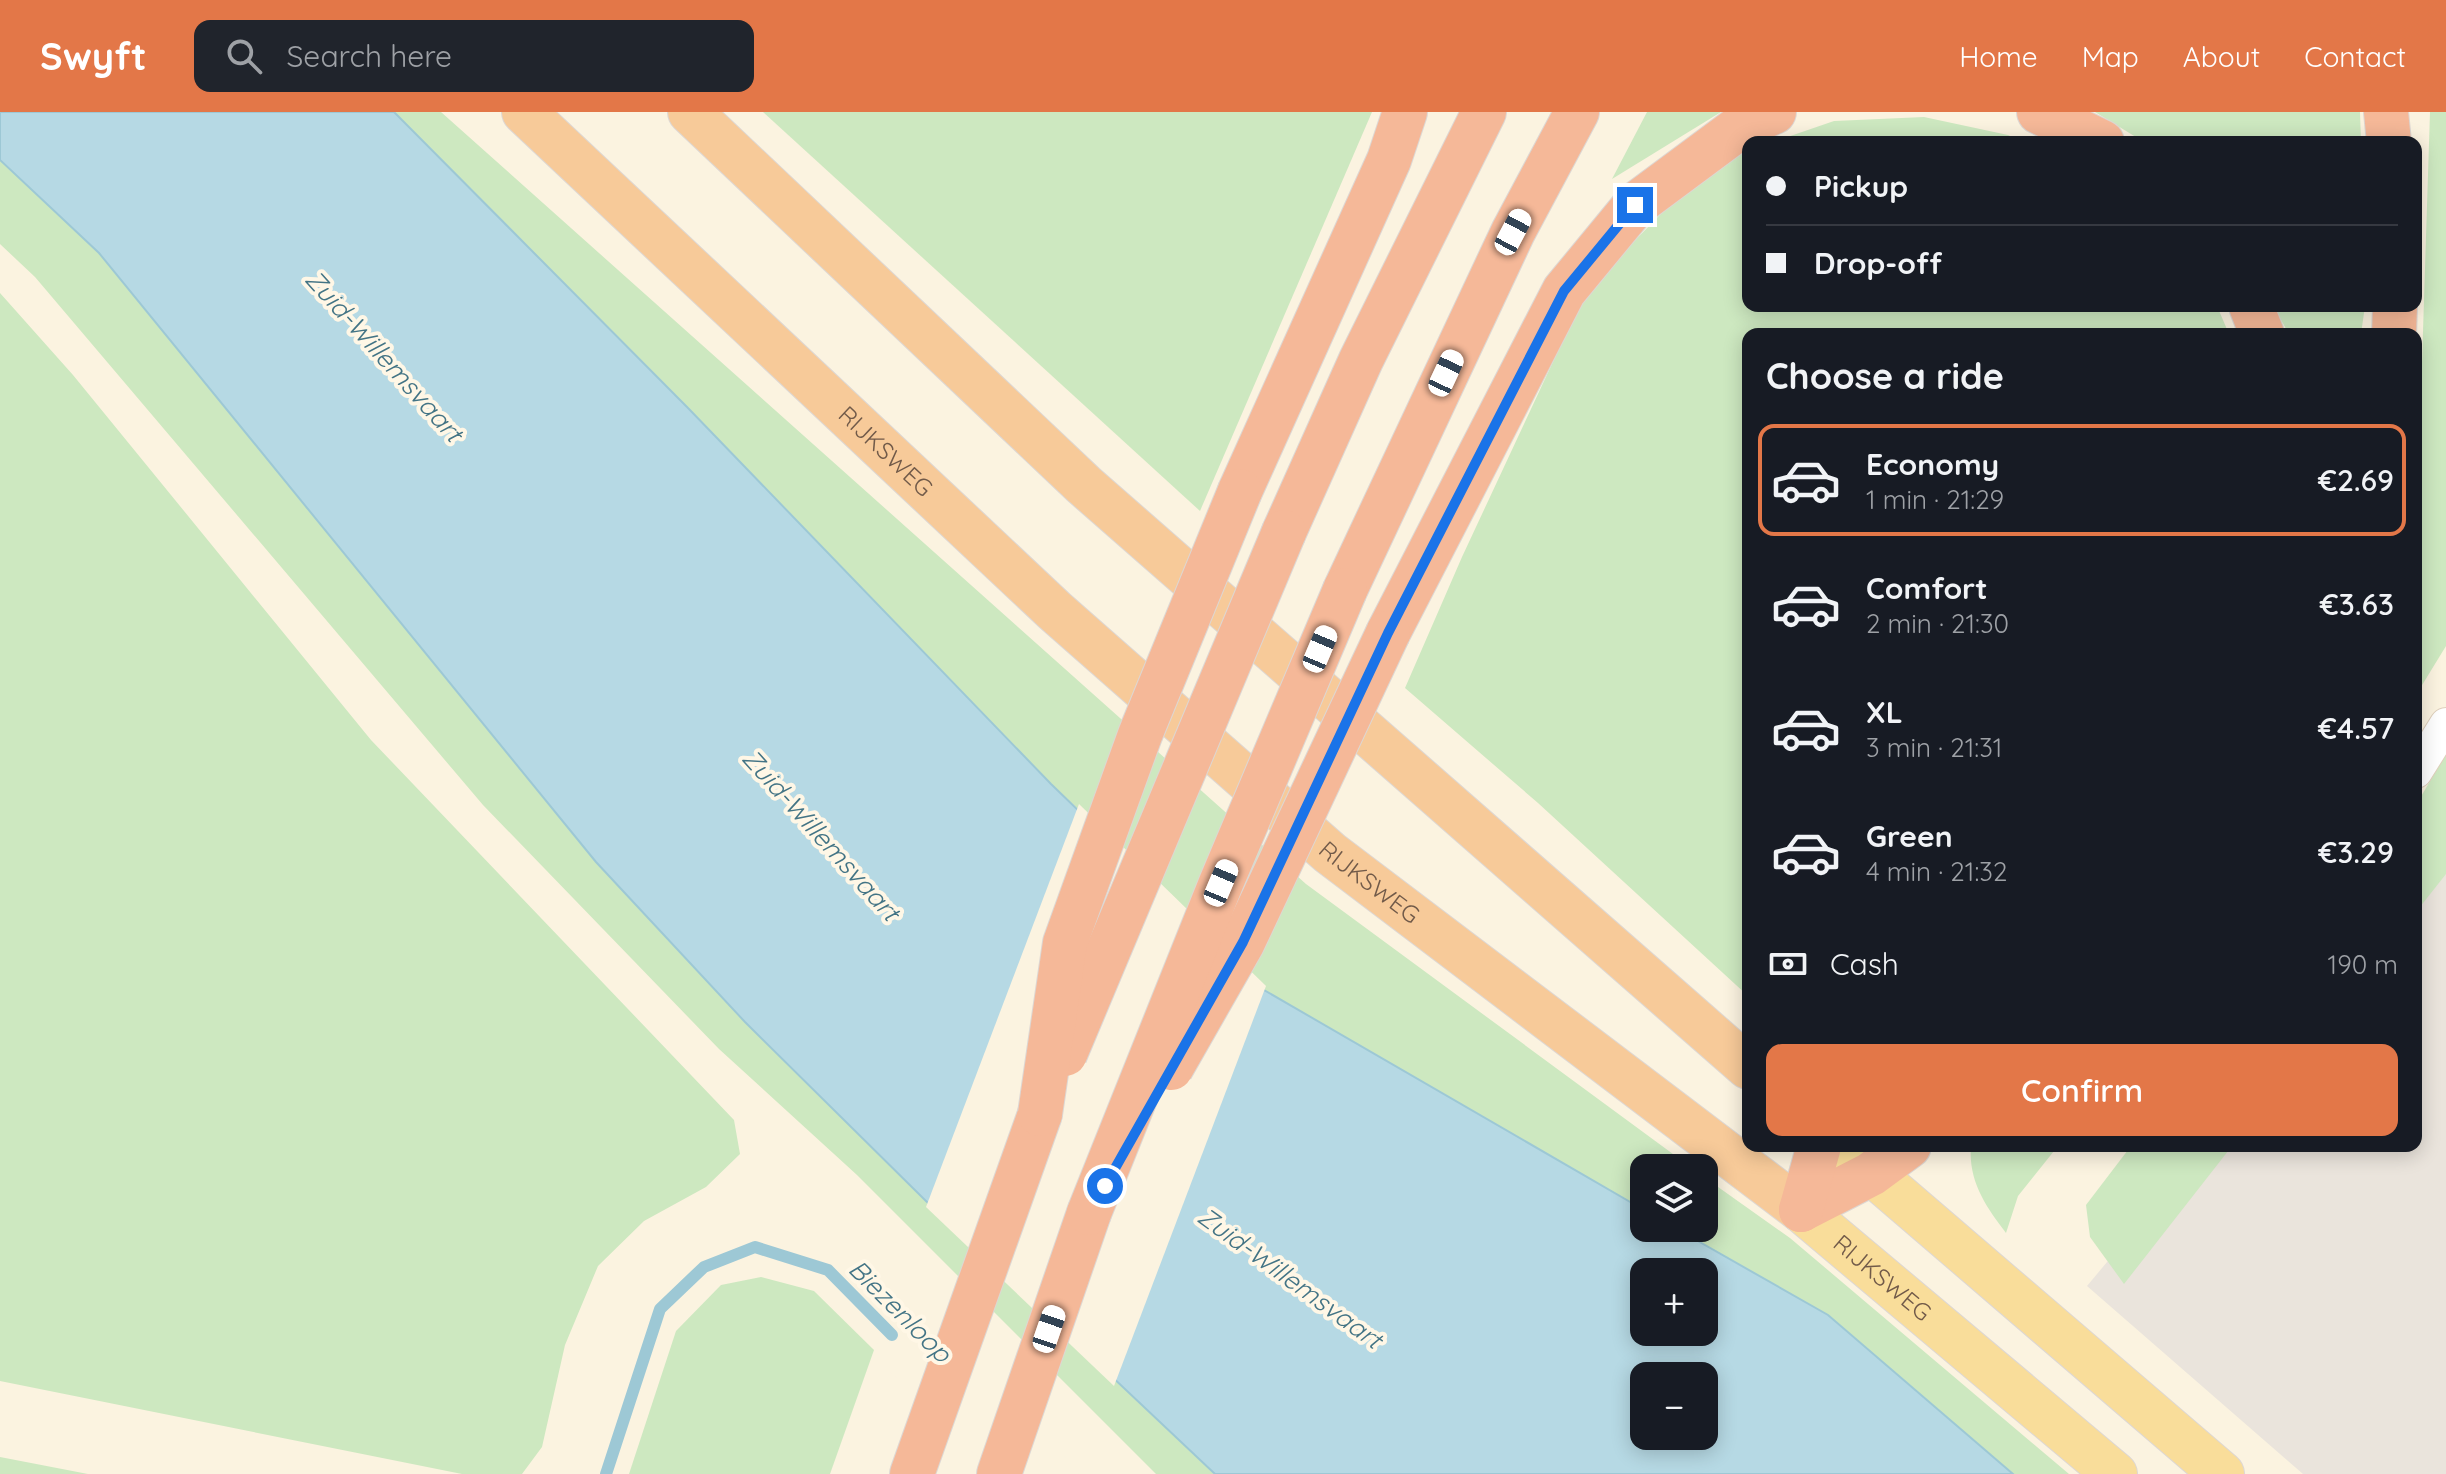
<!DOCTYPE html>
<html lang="en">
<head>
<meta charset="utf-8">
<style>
  :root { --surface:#171b24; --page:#20242c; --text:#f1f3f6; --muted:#9ea1a6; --line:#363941; --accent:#e37748 }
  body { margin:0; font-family:Quicksand,sans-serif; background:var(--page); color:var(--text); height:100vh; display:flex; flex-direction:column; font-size:30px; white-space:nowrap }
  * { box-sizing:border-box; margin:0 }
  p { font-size:26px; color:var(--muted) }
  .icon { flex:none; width:44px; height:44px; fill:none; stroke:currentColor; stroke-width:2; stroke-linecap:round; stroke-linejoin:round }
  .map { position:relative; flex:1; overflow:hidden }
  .side { position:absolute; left:1742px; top:216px; width:680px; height:824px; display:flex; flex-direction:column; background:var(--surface); border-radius:16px; box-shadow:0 4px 20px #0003 }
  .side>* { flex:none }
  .top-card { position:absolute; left:1742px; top:24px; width:680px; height:176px; border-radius:16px; box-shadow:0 4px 20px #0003; display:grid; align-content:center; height:176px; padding:0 24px; background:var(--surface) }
  .fabs { position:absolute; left:1630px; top:1042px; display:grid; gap:16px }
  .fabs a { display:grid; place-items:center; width:88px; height:88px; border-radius:16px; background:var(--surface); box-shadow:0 4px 20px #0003; font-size:40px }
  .end { position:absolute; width:36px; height:36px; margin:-18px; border:10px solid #1a73e8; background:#fff; box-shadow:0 0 0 4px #fff }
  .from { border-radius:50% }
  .car { position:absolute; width:24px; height:48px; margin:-24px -12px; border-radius:10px; box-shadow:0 0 6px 2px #0007; background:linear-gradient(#fff 24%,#345 0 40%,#fff 0 76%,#345 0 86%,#fff 0) }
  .top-card b { display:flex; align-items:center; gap:28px; height:76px; font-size:30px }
  .top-card b+b { border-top:2px solid var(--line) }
  .top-card i { width:20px; height:20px; background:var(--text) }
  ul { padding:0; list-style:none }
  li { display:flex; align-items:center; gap:24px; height:112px; margin:0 16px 12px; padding:0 8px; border:4px solid transparent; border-radius:16px }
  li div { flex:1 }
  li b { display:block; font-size:30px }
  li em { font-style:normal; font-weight:600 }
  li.selected { border-color:var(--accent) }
  li>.icon { width:72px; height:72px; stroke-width:1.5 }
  h2 { padding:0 24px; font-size:36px; line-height:96px }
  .pay { display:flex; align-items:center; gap:20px; height:88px; padding:0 24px; font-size:30px }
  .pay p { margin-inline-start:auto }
  .primary-button { display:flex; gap:16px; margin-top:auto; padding:16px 24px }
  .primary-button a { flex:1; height:92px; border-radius:16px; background:var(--accent); color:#fff; font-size:32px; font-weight:600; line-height:92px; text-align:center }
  header { display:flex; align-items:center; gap:48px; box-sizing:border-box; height:112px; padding:0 40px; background:var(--accent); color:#fff }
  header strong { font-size:38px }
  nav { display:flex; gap:44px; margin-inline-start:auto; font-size:28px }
  .search { width:560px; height:72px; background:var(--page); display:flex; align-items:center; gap:20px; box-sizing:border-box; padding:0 28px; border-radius:16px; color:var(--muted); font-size:30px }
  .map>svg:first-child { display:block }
</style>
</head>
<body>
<header>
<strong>Swyft</strong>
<div class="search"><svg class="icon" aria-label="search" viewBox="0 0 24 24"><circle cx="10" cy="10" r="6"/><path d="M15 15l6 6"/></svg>Search here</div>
<nav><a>Home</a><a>Map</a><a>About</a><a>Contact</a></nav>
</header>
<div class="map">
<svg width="2446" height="1362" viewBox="0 0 2446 1362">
  <rect width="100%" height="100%" fill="#fbf3e0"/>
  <polygon fill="#eae4dc" points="2446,743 2446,1362 2303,1362 2087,1174 2204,1034 2416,1034 2416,779"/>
  <g fill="#cde8c0">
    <polygon points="394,0 441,0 1306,772 1692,1056 1644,1056 1644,1098 1264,878 1174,785 1051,672 688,296"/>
    <polygon points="763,0 1372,0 1200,399"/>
    <polygon points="1647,0 1721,0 1612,67"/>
    <polygon points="2095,0 2360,0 2361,30 2144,30"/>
    <polygon points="2430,0 2446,0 2446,534 2416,583 2416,300 2421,282"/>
    <polygon points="1924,5 2008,23 2023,30 1773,30 1834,9"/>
    <polygon points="1746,39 1748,194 2217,194 2229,222 1748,222 1748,884 1538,691 1405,576 1462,445 1586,179 1681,81"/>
    <polygon points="0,48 99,141 596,750 745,910 928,1091 1215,1362 1156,1362 857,1063 719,937 483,693 35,165 0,132"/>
    <polygon points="0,181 73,263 371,628 734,1008 740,1042 706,1075 644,1109 598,1154 565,1233 542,1335 522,1362 462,1362 0,1269"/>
    <polygon points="2273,194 2365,194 2361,222 2289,222"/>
    <polygon points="2446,642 2446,762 2416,800 2416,693"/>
    <path d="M1971,1034h87l-40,50 -12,37c-20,-26 -38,-52 -35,-87z"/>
    <polygon points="2131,1034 2232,1034 2124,1172 2090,1125 2086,1093"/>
    <polygon points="1704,1065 1790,1126 2069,1362 2013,1362 1828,1203 1675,1116 1704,1116"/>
    <polygon points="761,1165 814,1179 874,1238 830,1362 629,1362 676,1219 721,1173"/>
    <polygon points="0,1345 88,1362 0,1362"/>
  </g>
  <path fill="#b6d9e4" stroke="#9dc8d5" stroke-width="2" fill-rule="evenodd" d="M0,0h394l294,296 363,376 213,206 380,220v18h31l153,87 185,159h-798l-287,-271 -183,-181 -149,-160 -497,-609 -99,-93zM1644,1160h60v60h-60zM1644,1264h60v60h-60z"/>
  <g fill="#fbf3e0">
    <polygon points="1079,692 1266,874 1114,1274 926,1095"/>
    <polygon points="899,1171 1078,1359 1079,1362 995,1362 873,1243"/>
  </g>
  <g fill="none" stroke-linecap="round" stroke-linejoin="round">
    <polyline stroke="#9dc8d5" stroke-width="12" points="606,1362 660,1197 704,1155 755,1135 828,1158 892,1223"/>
    <g stroke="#dfd0bd" stroke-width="34">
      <polyline id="minor" points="2416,660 2446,612"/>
    </g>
    <g stroke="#ddd7d3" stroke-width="46">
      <g id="primary">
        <polyline points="1840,1034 2222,1362"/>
        <path id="s1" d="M1801,1098l314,264"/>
      </g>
    </g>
    <g stroke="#ddd7d3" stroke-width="46">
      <g id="trunk">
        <path id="s2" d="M524,0l531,499 275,242 471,357"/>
        <polyline points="690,0 1084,373 1748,955"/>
      </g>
    </g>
    <g stroke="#ddd7d3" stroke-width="46">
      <g id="motorway">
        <polyline points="2039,0 2102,30"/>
        <polyline points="2386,0 2389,30"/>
        <polyline points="2251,194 2262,222"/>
        <polyline points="2394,222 2395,194"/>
        <polyline points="1240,379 1389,48 1405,0"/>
        <polyline points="1284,420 1361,248 1484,0"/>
        <polyline points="1345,478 1513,120 1577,0"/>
        <polyline points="1388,521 1564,179 1635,93 1740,15 1774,0"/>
        <polyline points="1801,1098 1871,1062 1909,1034"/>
        <polyline points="1801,1098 1819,1034"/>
        <polyline points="912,1362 1040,1002"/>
        <polyline points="999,1362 1089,1101"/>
      </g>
    </g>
    <use href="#minor" stroke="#fff" stroke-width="32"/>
    <use href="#primary" stroke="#f9dd9a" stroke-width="44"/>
    <use href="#trunk" stroke="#f7ca99" stroke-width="44"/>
    <use href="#motorway" stroke="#f5b898" stroke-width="44"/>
    <g stroke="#ddd7d3" stroke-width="46" stroke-linecap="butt">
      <g id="motorway-bridge">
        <polyline points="1065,942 1284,420"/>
        <polyline points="1171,956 1243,830 1388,521"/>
        <polyline points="1040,1002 1065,831 1140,623 1240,379"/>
        <polyline points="1089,1101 1221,771 1345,478"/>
      </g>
    </g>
    <use href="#motorway-bridge" stroke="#f5b898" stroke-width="44"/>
  </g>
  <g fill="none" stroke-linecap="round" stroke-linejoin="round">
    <polyline stroke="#1a73e8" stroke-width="10" points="1105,1074 1243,830 1388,521 1564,179 1635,93"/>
  </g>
  <g text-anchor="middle" stroke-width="8" stroke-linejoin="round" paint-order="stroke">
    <g font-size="24" fill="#715a49" stroke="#fff7e6">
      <text dy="8" stroke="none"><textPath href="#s2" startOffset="496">RIJKSWEG</textPath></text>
      <text dy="8" stroke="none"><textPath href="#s2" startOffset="1144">RIJKSWEG</textPath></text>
      <text dy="8" stroke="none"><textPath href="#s1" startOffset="106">RIJKSWEG</textPath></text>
    </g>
    <g font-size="26" font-style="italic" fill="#437485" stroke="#fff7e6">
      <text transform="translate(384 244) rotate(48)" y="9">Zuid-Willemsvaart</text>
      <text transform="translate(821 723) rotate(48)" y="9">Zuid-Willemsvaart</text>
      <text transform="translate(1290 1166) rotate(36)" y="9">Zuid-Willemsvaart</text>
      <text transform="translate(900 1199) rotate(45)" y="9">Biezenloop</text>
    </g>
  </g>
</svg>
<div class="fabs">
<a><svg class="icon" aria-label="layers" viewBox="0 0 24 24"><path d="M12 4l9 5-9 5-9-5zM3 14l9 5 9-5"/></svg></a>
<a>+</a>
<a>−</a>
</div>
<i class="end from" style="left:1105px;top:1074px"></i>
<i class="end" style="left:1635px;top:93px"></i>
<i class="car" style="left:1513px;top:120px;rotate:28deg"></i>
<i class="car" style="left:1446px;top:261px;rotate:25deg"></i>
<i class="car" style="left:1320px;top:537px;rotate:23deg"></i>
<i class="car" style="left:1221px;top:771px;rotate:23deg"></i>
<i class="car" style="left:1049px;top:1217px;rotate:19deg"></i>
<div class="top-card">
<b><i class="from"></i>Pickup</b>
<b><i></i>Drop-off</b>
</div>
<section class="side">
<h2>Choose a ride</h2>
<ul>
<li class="selected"><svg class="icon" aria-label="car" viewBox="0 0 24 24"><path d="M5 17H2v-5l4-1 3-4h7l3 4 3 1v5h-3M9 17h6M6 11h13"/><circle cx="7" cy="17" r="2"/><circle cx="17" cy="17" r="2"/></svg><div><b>Economy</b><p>1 min · 21:29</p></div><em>€2.69</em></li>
<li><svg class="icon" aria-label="car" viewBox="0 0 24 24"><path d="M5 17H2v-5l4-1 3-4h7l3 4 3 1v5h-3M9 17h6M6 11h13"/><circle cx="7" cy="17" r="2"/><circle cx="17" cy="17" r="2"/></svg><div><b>Comfort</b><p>2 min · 21:30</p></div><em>€3.63</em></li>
<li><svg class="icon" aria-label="car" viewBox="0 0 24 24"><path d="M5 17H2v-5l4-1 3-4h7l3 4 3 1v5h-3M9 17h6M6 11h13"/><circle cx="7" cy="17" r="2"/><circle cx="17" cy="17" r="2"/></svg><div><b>XL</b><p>3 min · 21:31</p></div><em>€4.57</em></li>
<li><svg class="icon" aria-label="car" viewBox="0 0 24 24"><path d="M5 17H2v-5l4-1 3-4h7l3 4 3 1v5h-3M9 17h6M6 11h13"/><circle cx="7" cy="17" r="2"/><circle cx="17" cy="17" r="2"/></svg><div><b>Green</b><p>4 min · 21:32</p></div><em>€3.29</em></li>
</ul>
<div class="pay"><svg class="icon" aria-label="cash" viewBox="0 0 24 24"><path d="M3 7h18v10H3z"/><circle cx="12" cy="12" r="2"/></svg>Cash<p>190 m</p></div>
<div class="primary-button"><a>Confirm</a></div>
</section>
</div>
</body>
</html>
